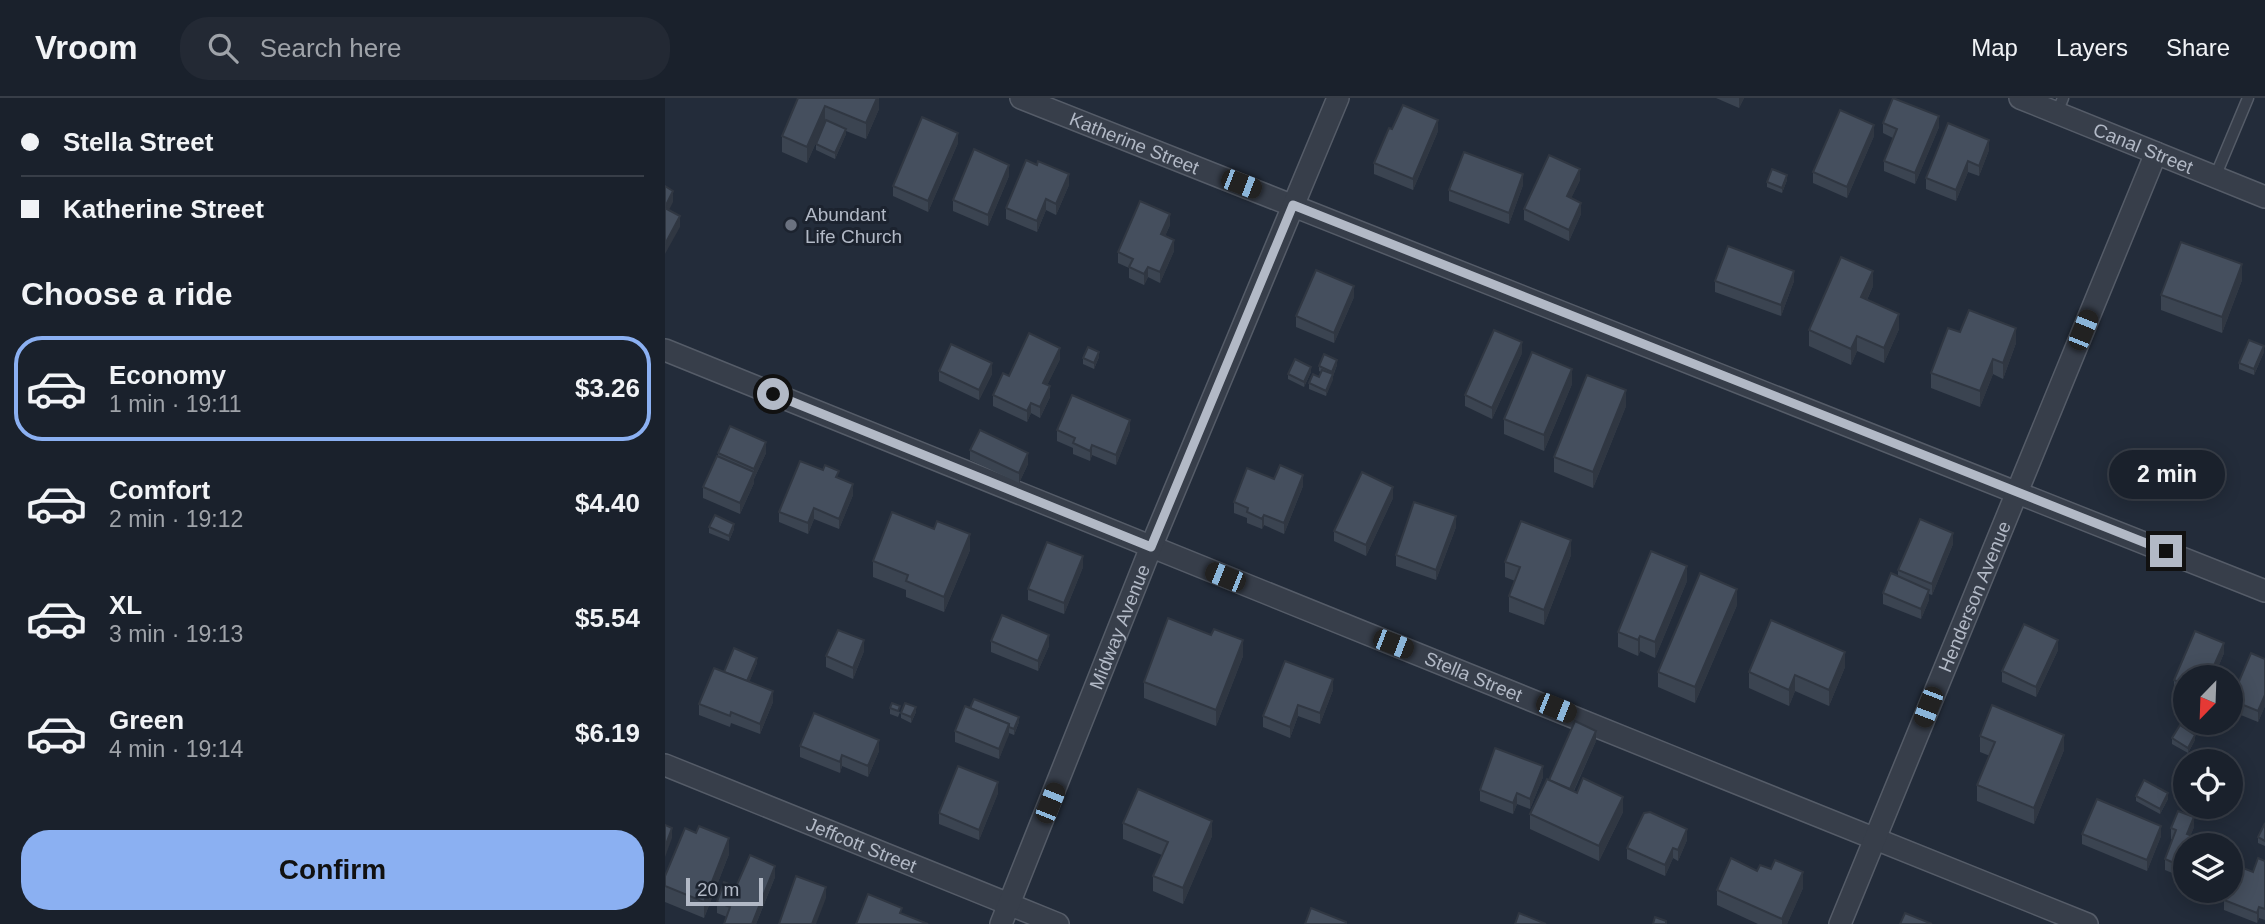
<!DOCTYPE html>
<html lang="en">
<head>
<meta charset="utf-8">
<style>
  :root { --surface:#1a212c; --page:#232934; --text:#f1f3f6; --muted:#9fa3a9; --line:#383e48; --accent:#8bb0f2 }
  body { margin:0; font-family:Arial,sans-serif; background:var(--page); color:var(--text); height:100vh; display:flex; flex-direction:column; font-size:26px; white-space:nowrap }
  * { box-sizing:border-box; margin:0 }
  p { font-size:23px; color:var(--muted) }
  .icon { flex:none; width:38px; height:38px; fill:none; stroke:currentColor; stroke-width:2; stroke-linecap:round; stroke-linejoin:round }
  .map { position:relative; flex:1; overflow:hidden }
  .side { display:flex; flex-direction:column; background:var(--surface); width:665px }
  .side>* { flex:none }
  .guide { display:grid; align-content:center; height:154px; padding:0 21px; background:var(--surface) }
  .needle { width:46px; rotate:203deg }
  .buttons { position:absolute; left:1508px; top:567px; display:grid; gap:14px }
  .buttons a { display:grid; place-items:center; width:70px; height:70px; border-radius:50%; background:var(--surface); box-shadow:0 4px 18px #0003,0 0 0 2px var(--line); font-size:35px }
  .scale { position:absolute; left:21px; bottom:18px; width:77px; box-sizing:border-box; padding-left:7px; border:4px solid #b2b9c6; border-top:0; font-size:19px; line-height:24px; white-space:nowrap; color:#b2b9c6; -webkit-text-stroke:5px #1c232f; paint-order:stroke }
  .end { position:absolute; width:32px; height:32px; margin:-16px; border:9px solid #b2b9c6; background:#111; box-shadow:0 0 0 4px #111 }
  .from { border-radius:50% }
  .bubble { position:absolute; height:49px; border-radius:24px; background:var(--surface); box-shadow:0 4px 18px #0003,0 0 0 2px var(--line); font-size:23px; font-weight:600; line-height:49px; text-align:center }
  .car { position:absolute; width:21px; height:42px; margin:-21px -10px; border-radius:9px; box-shadow:0 0 5px 2px #0007; background:linear-gradient(#222 24%,#8ab4d8 0 40%,#222 0 76%,#8ab4d8 0 86%,#222 0) }
  .guide b { display:flex; align-items:center; gap:24px; height:66px; font-size:26px }
  .guide b+b { border-top:2px solid var(--line) }
  .guide i { width:18px; height:18px; background:var(--text) }
  ul { padding:0; list-style:none }
  li { display:flex; align-items:center; gap:21px; height:105px; margin:0 14px 10px; padding:0 7px; border:4px solid transparent; border-radius:28px }
  li div { flex:1 }
  li b { display:block; font-size:26px }
  li em { font-style:normal; font-weight:600 }
  li.on { border-color:var(--accent) }
  li>.icon { width:63px; height:63px; stroke-width:1.5 }
  h2 { padding:0 21px; font-size:32px; line-height:84px }
  .primary-button { display:flex; gap:14px; margin-top:auto; padding:14px 21px }
  .primary-button a { flex:1; height:80px; border-radius:28px; background:var(--accent); color:#111; font-size:28px; font-weight:600; line-height:80px; text-align:center }
  header { display:flex; align-items:center; gap:42px; box-sizing:border-box; height:98px; padding:0 35px; background:var(--surface); border-bottom:2px solid var(--line) }
  header strong { font-size:33px }
  nav { display:flex; gap:38px; margin-inline-start:auto; font-size:24px }
  .search { width:490px; height:63px; background:var(--page); display:flex; align-items:center; gap:18px; box-sizing:border-box; padding:0 24px; border-radius:28px; color:var(--muted); font-size:26px }
  main { display:flex; flex:1; min-height:0 }
  .map>svg:first-child { display:block }
</style>
</head>
<body>
<header>
<strong>Vroom</strong>
<div class="search"><svg class="icon" aria-label="search" viewBox="0 0 24 24"><circle cx="10" cy="10" r="6"/><path d="M15 15l6 6"/></svg>Search here</div>
<nav><a>Map</a><a>Layers</a><a>Share</a></nav>
</header>
<main>
<section class="side">
<div class="guide">
<b><i class="from"></i>Stella Street</b>
<b><i></i>Katherine Street</b>
</div>
<h2>Choose a ride</h2>
<ul>
<li class="on"><svg class="icon" aria-label="car" viewBox="0 0 24 24"><path d="M5 17H2v-5l4-1 3-4h7l3 4 3 1v5h-3M9 17h6M6 11h13"/><circle cx="7" cy="17" r="2"/><circle cx="17" cy="17" r="2"/></svg><div><b>Economy</b><p>1 min · 19:11</p></div><em>$3.26</em></li>
<li><svg class="icon" aria-label="car" viewBox="0 0 24 24"><path d="M5 17H2v-5l4-1 3-4h7l3 4 3 1v5h-3M9 17h6M6 11h13"/><circle cx="7" cy="17" r="2"/><circle cx="17" cy="17" r="2"/></svg><div><b>Comfort</b><p>2 min · 19:12</p></div><em>$4.40</em></li>
<li><svg class="icon" aria-label="car" viewBox="0 0 24 24"><path d="M5 17H2v-5l4-1 3-4h7l3 4 3 1v5h-3M9 17h6M6 11h13"/><circle cx="7" cy="17" r="2"/><circle cx="17" cy="17" r="2"/></svg><div><b>XL</b><p>3 min · 19:13</p></div><em>$5.54</em></li>
<li><svg class="icon" aria-label="car" viewBox="0 0 24 24"><path d="M5 17H2v-5l4-1 3-4h7l3 4 3 1v5h-3M9 17h6M6 11h13"/><circle cx="7" cy="17" r="2"/><circle cx="17" cy="17" r="2"/></svg><div><b>Green</b><p>4 min · 19:14</p></div><em>$6.19</em></li>
</ul>
<div class="primary-button"><a>Confirm</a></div>
</section>
<div class="map">
<svg width="1600" height="826" viewBox="0 0 1600 826">
  <rect width="100%" height="100%" fill="#232c3a"/>
  <g fill="none" stroke-linecap="round" stroke-linejoin="round">
    <g stroke="#555c68" stroke-width="13">
      <g id="service">
        <polyline points="1392,15 1398,0"/>
        <polyline points="1550,79 1583,0"/>
      </g>
    </g>
    <g stroke="#555c68" stroke-width="24">
      <g id="minor">
        <path id="s1" d="M356,0l1244,493"/>
        <path id="s2" d="M1355,0l245,99"/>
        <path id="s3" d="M0,252c475,188 947,385 1422,574"/>
        <path id="s4" d="M0,667l393,159"/>
        <path id="s5" d="M336,826l150,-377 187,-449"/>
        <path id="s6" d="M1175,826l316,-771"/>
      </g>
    </g>
    <use href="#service" stroke="#373e4a" stroke-width="10"/>
    <use href="#minor" stroke="#373e4a" stroke-width="21"/>
  </g>
  <g fill="#3b4451">
    <polygon points="133,0 214,0 214,11 201,41 181,33 181,36 170,61 151,52 151,46 160,24 142,65 117,54 117,38"/>
    <polygon points="1051,0 1079,0 1074,10"/>
    <polygon points="1218,25 1274,29 1250,86 1219,73 1219,63 1228,40 1218,35"/>
    <polygon points="773,33 748,92 709,76 709,65"/>
    <polygon points="1209,38 1182,100 1148,85 1148,74"/>
    <polygon points="293,45 263,114 228,98 228,88"/>
    <polygon points="1324,52 1314,78 1303,74 1291,103 1261,91 1261,80"/>
    <polygon points="344,78 323,128 288,113 288,102"/>
    <polygon points="915,82 906,100 916,116 904,143 859,122 859,111"/>
    <polygon points="1122,82 1117,95 1102,89 1102,84"/>
    <polygon points="404,87 391,117 381,112 372,134 341,121 341,110"/>
    <polygon points="858,87 844,126 784,103 784,92"/>
    <polygon points="505,127 500,138 509,153 495,185 483,179 479,187 464,180 464,170 453,165 453,154"/>
    <polygon points="1577,182 1557,235 1496,212 1496,197"/>
    <polygon points="1050,183 1129,183 1116,218 1050,194"/>
    <polygon points="1208,188 1202,202 1234,231 1219,265 1192,253 1186,267 1144,248 1144,232"/>
    <polygon points="689,199 669,245 631,229 631,218"/>
    <polygon points="1295,234 1351,245 1338,281 1328,276 1315,309 1266,290 1266,275"/>
    <polygon points="1599,254 1589,277 1574,271 1574,265"/>
    <polygon points="857,255 827,321 800,308 800,297"/>
    <polygon points="434,259 429,271 418,266 418,260"/>
    <polygon points="395,261 382,287 385,299 375,320 366,315 362,324 328,308 328,297 344,278"/>
    <polygon points="672,267 661,298 644,291 644,285 654,279 656,274 654,273 654,268"/>
    <polygon points="274,273 327,276 314,302 274,283"/>
    <polygon points="646,274 639,289 623,281 623,276"/>
    <polygon points="907,286 879,353 839,336 839,321"/>
    <polygon points="961,308 928,390 889,374 889,359"/>
    <polygon points="392,332 465,332 451,367 427,357 425,363 408,356 408,350 392,343"/>
    <polygon points="305,352 363,366 354,385 305,362"/>
    <polygon points="53,355 101,355 89,381 89,385 75,416 38,400 38,389 53,359"/>
    <polygon points="158,372 174,380 188,397 174,431 149,421 143,436 114,424 114,414"/>
    <polygon points="609,381 638,388 619,436 599,427 597,431 582,425 582,420 569,415 569,404"/>
    <polygon points="728,400 701,458 669,443 669,433"/>
    <polygon points="44,429 69,431 64,443 44,435"/>
    <polygon points="791,429 771,482 731,468 731,457"/>
    <polygon points="1288,446 1267,497 1264,496 1264,502 1256,521 1218,506 1218,495 1233,479 1233,472"/>
    <polygon points="305,452 279,514 241,499 241,492 208,479 208,463"/>
    <polygon points="906,457 879,527 844,514 844,498 850,483 840,479 840,464"/>
    <polygon points="418,469 399,516 363,502 363,491"/>
    <polygon points="1022,483 990,560 975,553 973,558 953,549 953,534"/>
    <polygon points="1072,507 1030,605 993,589 993,574"/>
    <polygon points="546,537 578,558 551,628 479,600 479,584"/>
    <polygon points="326,543 384,548 373,573 326,554"/>
    <polygon points="1393,552 1371,599 1337,584 1337,573"/>
    <polygon points="199,553 188,581 161,569 161,558"/>
    <polygon points="1559,555 1549,579 1521,579 1521,597 1509,592 1509,582"/>
    <polygon points="1600,561 1600,608 1593,624 1566,613 1566,602"/>
    <polygon points="92,565 84,584 108,604 95,636 66,625 65,629 34,617 34,606 59,574"/>
    <polygon points="1180,569 1164,608 1130,593 1124,608 1084,590 1084,574"/>
    <polygon points="668,592 655,626 633,618 625,640 598,629 598,618"/>
    <polygon points="225,610 235,614 233,619 225,616"/>
    <polygon points="251,614 246,625 236,620 236,615"/>
    <polygon points="354,624 349,637 344,635 334,661 290,644 290,633"/>
    <polygon points="1315,638 1399,652 1369,726 1312,703 1312,687 1325,658 1315,654"/>
    <polygon points="1507,640 1530,642 1523,655 1507,646"/>
    <polygon points="931,643 909,693 958,714 934,763 865,731 865,716 884,682"/>
    <polygon points="135,648 214,653 203,679 177,668 175,675 135,659"/>
    <polygon points="878,679 865,711 852,706 848,716 815,703 815,692"/>
    <polygon points="333,695 314,742 274,726 274,715"/>
    <polygon points="1471,698 1503,701 1495,716 1471,703"/>
    <polygon points="458,725 547,738 518,806 488,793 488,778 497,757 458,741"/>
    <polygon points="1600,725 1600,748 1593,745 1593,739"/>
    <polygon points="1529,729 1521,747 1521,790 1517,789 1517,779 1500,772 1500,761 1508,741 1506,741 1506,730"/>
    <polygon points="1417,736 1496,738 1482,773 1417,746"/>
    <polygon points="1022,742 1013,763 1008,760 1000,778 962,761 962,750"/>
    <polygon points="64,756 39,820 0,804 0,778"/>
    <polygon points="1600,763 1600,822 1594,820 1592,825 1559,812 1559,802"/>
    <polygon points="1092,773 1138,790 1122,826 1093,826 1052,807 1052,792"/>
    <polygon points="110,779 91,826 59,826 62,819 52,815 52,804 71,789"/>
  </g>
  <g fill="#303742">
    <polygon points="212,0 214,0 214,11 201,41 201,25"/>
    <polygon points="1074,0 1079,0 1074,10"/>
    <polygon points="160,8 160,24 142,65 142,49"/>
    <polygon points="1274,18 1274,29 1250,86 1250,75"/>
    <polygon points="773,22 773,33 748,92 748,81"/>
    <polygon points="1209,27 1209,38 1182,100 1182,89"/>
    <polygon points="181,31 181,36 170,61 170,55"/>
    <polygon points="293,35 293,45 263,114 263,103"/>
    <polygon points="1324,42 1324,52 1314,78 1314,68"/>
    <polygon points="1303,63 1303,74 1291,103 1291,92"/>
    <polygon points="344,67 344,78 323,128 323,117"/>
    <polygon points="915,71 915,82 902,109 902,98"/>
    <polygon points="404,76 404,87 391,117 391,106"/>
    <polygon points="858,76 858,87 844,126 844,115"/>
    <polygon points="1122,77 1122,82 1117,95 1117,90"/>
    <polygon points="8,93 8,104 0,120 0,109"/>
    <polygon points="381,101 381,112 372,134 372,123"/>
    <polygon points="916,105 916,116 904,143 904,132"/>
    <polygon points="505,116 505,127 496,147 496,136"/>
    <polygon points="15,118 15,129 0,156 0,146"/>
    <polygon points="509,142 509,153 495,185 495,174"/>
    <polygon points="1577,166 1577,182 1557,235 1557,219"/>
    <polygon points="483,169 483,179 479,187 479,176"/>
    <polygon points="1129,173 1129,183 1116,218 1116,207"/>
    <polygon points="1208,173 1208,188 1196,215 1196,199"/>
    <polygon points="689,188 689,199 669,245 669,235"/>
    <polygon points="1234,216 1234,231 1219,265 1219,250"/>
    <polygon points="1351,230 1351,245 1338,281 1338,265"/>
    <polygon points="1192,238 1192,253 1186,267 1186,251"/>
    <polygon points="857,244 857,255 827,321 827,310"/>
    <polygon points="1599,248 1599,254 1589,277 1589,271"/>
    <polygon points="395,250 395,261 378,296 378,285"/>
    <polygon points="434,254 434,259 429,271 429,265"/>
    <polygon points="1328,261 1328,276 1315,309 1315,293"/>
    <polygon points="672,262 672,267 668,277 668,282 661,298 661,293 667,279 667,274"/>
    <polygon points="327,265 327,276 314,302 314,292"/>
    <polygon points="646,269 646,274 639,289 639,284"/>
    <polygon points="907,271 907,286 879,353 879,337"/>
    <polygon points="385,288 385,299 375,320 375,309"/>
    <polygon points="961,292 961,308 928,390 928,374"/>
    <polygon points="366,305 366,315 362,324 362,313"/>
    <polygon points="465,322 465,332 451,367 451,357"/>
    <polygon points="101,344 101,355 89,381 89,385 75,416 75,405 89,374 89,371"/>
    <polygon points="427,347 427,357 425,363 425,353"/>
    <polygon points="363,355 363,366 354,385 354,375"/>
    <polygon points="638,377 638,388 619,436 619,425"/>
    <polygon points="188,386 188,397 174,431 174,421"/>
    <polygon points="728,389 728,400 701,458 701,447"/>
    <polygon points="149,410 149,421 143,436 143,425"/>
    <polygon points="599,417 599,427 597,431 597,421"/>
    <polygon points="791,418 791,429 771,482 771,472"/>
    <polygon points="69,426 69,431 64,443 64,438"/>
    <polygon points="1288,435 1288,446 1267,497 1267,486"/>
    <polygon points="305,436 305,452 279,514 279,499"/>
    <polygon points="906,442 906,457 879,527 879,512"/>
    <polygon points="418,458 418,469 399,516 399,505"/>
    <polygon points="1022,468 1022,483 990,560 990,544"/>
    <polygon points="1072,491 1072,507 1030,605 1030,589"/>
    <polygon points="1264,492 1264,502 1256,521 1256,511"/>
    <polygon points="384,537 384,548 373,573 373,563"/>
    <polygon points="975,538 975,553 973,558 973,542"/>
    <polygon points="199,542 199,553 188,581 188,570"/>
    <polygon points="578,542 578,558 551,628 551,612"/>
    <polygon points="1393,542 1393,552 1371,599 1371,589"/>
    <polygon points="1559,545 1559,555 1549,579 1544,579"/>
    <polygon points="1180,554 1180,569 1164,608 1164,592"/>
    <polygon points="92,560 92,565 82,590 82,584"/>
    <polygon points="1130,577 1130,593 1124,608 1124,592"/>
    <polygon points="668,581 668,592 655,626 655,615"/>
    <polygon points="108,593 108,604 95,636 95,626"/>
    <polygon points="1600,597 1600,608 1593,624 1593,613"/>
    <polygon points="633,607 633,618 625,640 625,629"/>
    <polygon points="251,609 251,614 246,625 246,619"/>
    <polygon points="354,619 354,624 349,637 349,631"/>
    <polygon points="344,626 344,637 334,661 334,651"/>
    <polygon points="931,633 931,643 904,703 904,692"/>
    <polygon points="1399,637 1399,652 1369,726 1369,710"/>
    <polygon points="1530,637 1530,642 1523,655 1523,650"/>
    <polygon points="214,642 214,653 203,679 203,668"/>
    <polygon points="177,657 177,668 175,675 175,664"/>
    <polygon points="878,668 878,679 865,711 865,701"/>
    <polygon points="333,684 333,695 314,742 314,732"/>
    <polygon points="852,695 852,706 848,716 848,705"/>
    <polygon points="1503,695 1503,701 1495,716 1495,711"/>
    <polygon points="958,699 958,714 934,763 934,748"/>
    <polygon points="1529,719 1529,729 1522,747 1522,736"/>
    <polygon points="547,723 547,738 518,806 518,790"/>
    <polygon points="1496,728 1496,738 1482,773 1482,762"/>
    <polygon points="7,730 7,740 0,759 0,749"/>
    <polygon points="1022,731 1022,742 1013,763 1013,752"/>
    <polygon points="64,740 64,756 39,820 39,804"/>
    <polygon points="1008,750 1008,760 1000,778 1000,767"/>
    <polygon points="110,768 110,779 91,826 87,826"/>
    <polygon points="1138,774 1138,790 1122,826 1117,826 1117,821"/>
    <polygon points="161,789 161,800 151,826 147,826"/>
    <polygon points="1594,809 1594,820 1592,825 1592,815"/>
  </g>
  <g fill="#454f5e" stroke="#303742" stroke-width="2">
    <polygon points="133,0 212,0 201,25 160,8 142,49 117,38"/>
    <polygon points="1228,0 1274,18 1250,75 1219,63 1232,31 1218,25"/>
    <polygon points="738,7 773,22 748,81 709,65 724,30 727,31"/>
    <polygon points="1175,12 1209,27 1182,89 1148,74"/>
    <polygon points="257,19 293,35 263,103 228,88"/>
    <polygon points="161,22 181,31 170,55 151,46"/>
    <polygon points="1283,25 1324,42 1314,68 1303,63 1291,92 1261,80"/>
    <polygon points="309,51 344,67 323,117 288,102"/>
    <polygon points="799,54 858,76 844,115 784,92"/>
    <polygon points="884,57 915,71 902,98 916,105 904,132 859,111"/>
    <polygon points="361,62 372,67 373,63 404,76 391,106 381,101 372,123 341,110"/>
    <polygon points="1107,71 1122,77 1117,90 1102,84"/>
    <polygon points="0,88 8,93 0,109"/>
    <polygon points="475,103 505,116 496,136 509,142 495,174 483,169 479,176 464,169 468,161 453,154"/>
    <polygon points="0,110 15,118 0,146"/>
    <polygon points="1516,144 1577,166 1557,219 1496,197"/>
    <polygon points="1063,148 1129,173 1116,207 1050,183"/>
    <polygon points="1176,159 1208,173 1196,199 1234,216 1219,250 1192,238 1186,251 1144,232"/>
    <polygon points="651,172 689,188 669,235 631,218"/>
    <polygon points="1304,212 1351,230 1338,265 1328,261 1315,293 1266,275 1283,230 1295,234"/>
    <polygon points="829,232 857,244 827,310 800,297"/>
    <polygon points="364,235 395,250 378,285 385,288 375,309 366,305 362,313 328,297 338,275 344,278"/>
    <polygon points="1584,242 1599,248 1589,271 1574,265"/>
    <polygon points="286,246 327,265 314,292 274,273"/>
    <polygon points="423,249 434,254 429,265 418,260"/>
    <polygon points="867,254 907,271 879,337 839,321"/>
    <polygon points="659,256 672,262 667,274 654,268"/>
    <polygon points="630,261 646,269 639,284 623,276"/>
    <polygon points="657,272 668,276 661,293 644,285 648,276 654,279"/>
    <polygon points="922,277 961,292 928,374 889,359"/>
    <polygon points="407,297 465,322 451,357 427,347 425,353 408,345 410,340 392,332"/>
    <polygon points="65,328 101,344 89,371 53,355"/>
    <polygon points="315,332 363,355 354,375 305,352"/>
    <polygon points="52,358 89,374 75,405 38,389"/>
    <polygon points="135,363 158,372 160,367 174,373 171,379 188,386 174,421 149,410 143,425 114,414"/>
    <polygon points="615,367 638,377 619,425 599,417 597,421 582,414 583,410 569,404 582,370 609,381"/>
    <polygon points="697,374 728,389 701,447 669,433"/>
    <polygon points="749,404 791,418 771,472 731,457"/>
    <polygon points="227,414 269,431 272,423 305,436 279,499 241,483 243,477 208,463"/>
    <polygon points="50,417 69,426 64,438 44,429"/>
    <polygon points="1255,421 1288,435 1267,486 1233,472"/>
    <polygon points="856,423 906,442 879,512 844,498 855,469 840,464"/>
    <polygon points="382,444 418,458 399,505 363,491"/>
    <polygon points="986,453 1022,468 990,544 975,538 973,542 953,534"/>
    <polygon points="1035,475 1072,491 1030,589 993,574"/>
    <polygon points="1226,475 1264,492 1256,511 1218,495"/>
    <polygon points="337,517 384,537 373,563 326,543"/>
    <polygon points="503,520 546,537 549,531 578,542 551,612 479,584"/>
    <polygon points="1106,522 1180,554 1164,592 1130,577 1124,592 1084,574"/>
    <polygon points="1359,526 1393,542 1371,589 1337,573"/>
    <polygon points="173,532 199,542 188,570 161,558"/>
    <polygon points="1530,533 1559,545 1544,579 1521,579 1521,587 1509,582"/>
    <polygon points="69,550 92,560 82,583 59,574"/>
    <polygon points="1586,555 1600,561 1600,597 1593,613 1566,602"/>
    <polygon points="620,563 668,581 655,615 633,607 625,629 598,618"/>
    <polygon points="49,570 108,593 95,626 66,614 65,618 34,606"/>
    <polygon points="309,601 354,619 349,631 344,629 344,626 305,610"/>
    <polygon points="227,605 235,608 233,613 225,610"/>
    <polygon points="240,605 251,609 246,619 236,615"/>
    <polygon points="1327,607 1399,637 1369,710 1312,687 1330,644 1315,638"/>
    <polygon points="300,608 344,626 334,651 290,633"/>
    <polygon points="149,615 214,642 203,668 177,657 175,664 135,648"/>
    <polygon points="910,623 931,633 905,691 884,682"/>
    <polygon points="1515,627 1530,637 1523,650 1507,640"/>
    <polygon points="830,650 878,668 865,701 852,695 848,705 815,692"/>
    <polygon points="293,668 333,684 314,732 274,715"/>
    <polygon points="918,680 958,699 934,748 865,716 882,681 912,695"/>
    <polygon points="1479,682 1503,695 1495,711 1471,698"/>
    <polygon points="473,691 547,723 518,790 488,778 503,744 458,725"/>
    <polygon points="1432,701 1496,728 1482,762 1417,736"/>
    <polygon points="1513,713 1529,719 1522,736 1550,747 1521,747 1521,779 1517,778 1520,770 1500,761 1511,732 1506,730"/>
    <polygon points="985,714 1022,731 1013,752 1008,750 1000,767 962,750 979,715"/>
    <polygon points="1600,725 1600,743 1593,739"/>
    <polygon points="0,727 7,730 0,749"/>
    <polygon points="34,728 64,740 39,804 0,788 0,778 20,730 31,735"/>
    <polygon points="85,757 110,768 87,826 59,826 65,809 52,804 59,784 71,789"/>
    <polygon points="1066,760 1092,773 1095,767 1106,771 1110,762 1138,774 1117,821 1052,792"/>
    <polygon points="1593,760 1600,763 1600,811 1594,809 1592,815 1559,802 1563,793 1566,793 1566,785 1573,768 1588,774"/>
    <polygon points="131,778 161,789 147,826 114,826"/>
    <polygon points="203,796 237,810 235,815 263,826 191,826"/>
    <polygon points="646,810 681,824 681,826 640,826"/>
    <polygon points="854,815 881,826 850,826"/>
    <polygon points="1240,815 1267,826 1235,826"/>
    <polygon points="990,819 1001,823 1001,826 988,826"/>
  </g>
  <g fill="none" stroke-linecap="round" stroke-linejoin="round">
    <polyline stroke="#b2b9c6" stroke-width="9" points="108,296 486,449 628,107 1501,453"/>
  </g>
  <circle fill="#6b7280" stroke="#1c232f" stroke-width="2.5" cx="126" cy="127" r="7"/>
  <g text-anchor="middle" stroke-width="6" stroke-linejoin="round" paint-order="stroke">
    <g font-size="19" fill="#b2b9c6" stroke="#1c232f">
      <text dy="7" stroke="none"><textPath href="#s1" startOffset="122">Katherine Street</textPath></text>
      <text dy="7" stroke="none"><textPath href="#s2" startOffset="133">Canal Street</textPath></text>
      <text dy="7" stroke="none"><textPath href="#s6" startOffset="354">Henderson Avenue</textPath></text>
      <text dy="7" stroke="none"><textPath href="#s5" startOffset="320">Midway Avenue</textPath></text>
      <text dy="7" stroke="none"><textPath href="#s3" startOffset="872">Stella Street</textPath></text>
      <text dy="7" stroke="none"><textPath href="#s4" startOffset="212">Jeffcott Street</textPath></text>
    </g>
    <g font-size="19" fill="#b2b9c6" stroke="#1c232f" text-anchor="start">
      <text x="140" y="123">Abundant<tspan x="140" dy="22">Life Church</tspan></text>
    </g>
  </g>
</svg>
<div class="buttons">
<a><svg class="needle" viewBox="-14 -14 28 28"><path d="M0-13l5 13h-10z" fill="#e53935"/><path d="M0 13l5-13h-10z" fill="#9fa3a9"/></svg></a>
<a><svg class="icon" aria-label="locate" viewBox="0 0 24 24"><circle cx="12" cy="12" r="6"/><path d="M12 2v4M12 18v4M2 12h4M18 12h4"/></svg></a>
<a><svg class="icon" aria-label="layers" viewBox="0 0 24 24"><path d="M12 4l9 5-9 5-9-5zM3 14l9 5 9-5"/></svg></a>
</div>
<div class="scale">20 m</div>
<i class="end from" style="left:108px;top:296px"></i>
<i class="end" style="left:1501px;top:453px"></i>
<div class="bubble" style="left:1444px;top:352px;width:116px">2 min</div>
<i class="car" style="left:576px;top:86px;rotate:111deg"></i>
<i class="car" style="left:1418px;top:232px;rotate:22deg"></i>
<i class="car" style="left:560px;top:479px;rotate:292deg"></i>
<i class="car" style="left:728px;top:546px;rotate:111deg"></i>
<i class="car" style="left:1263px;top:609px;rotate:201deg"></i>
<i class="car" style="left:891px;top:610px;rotate:112deg"></i>
<i class="car" style="left:385px;top:705px;rotate:22deg"></i>
</div>
</main>
</body>
</html>
